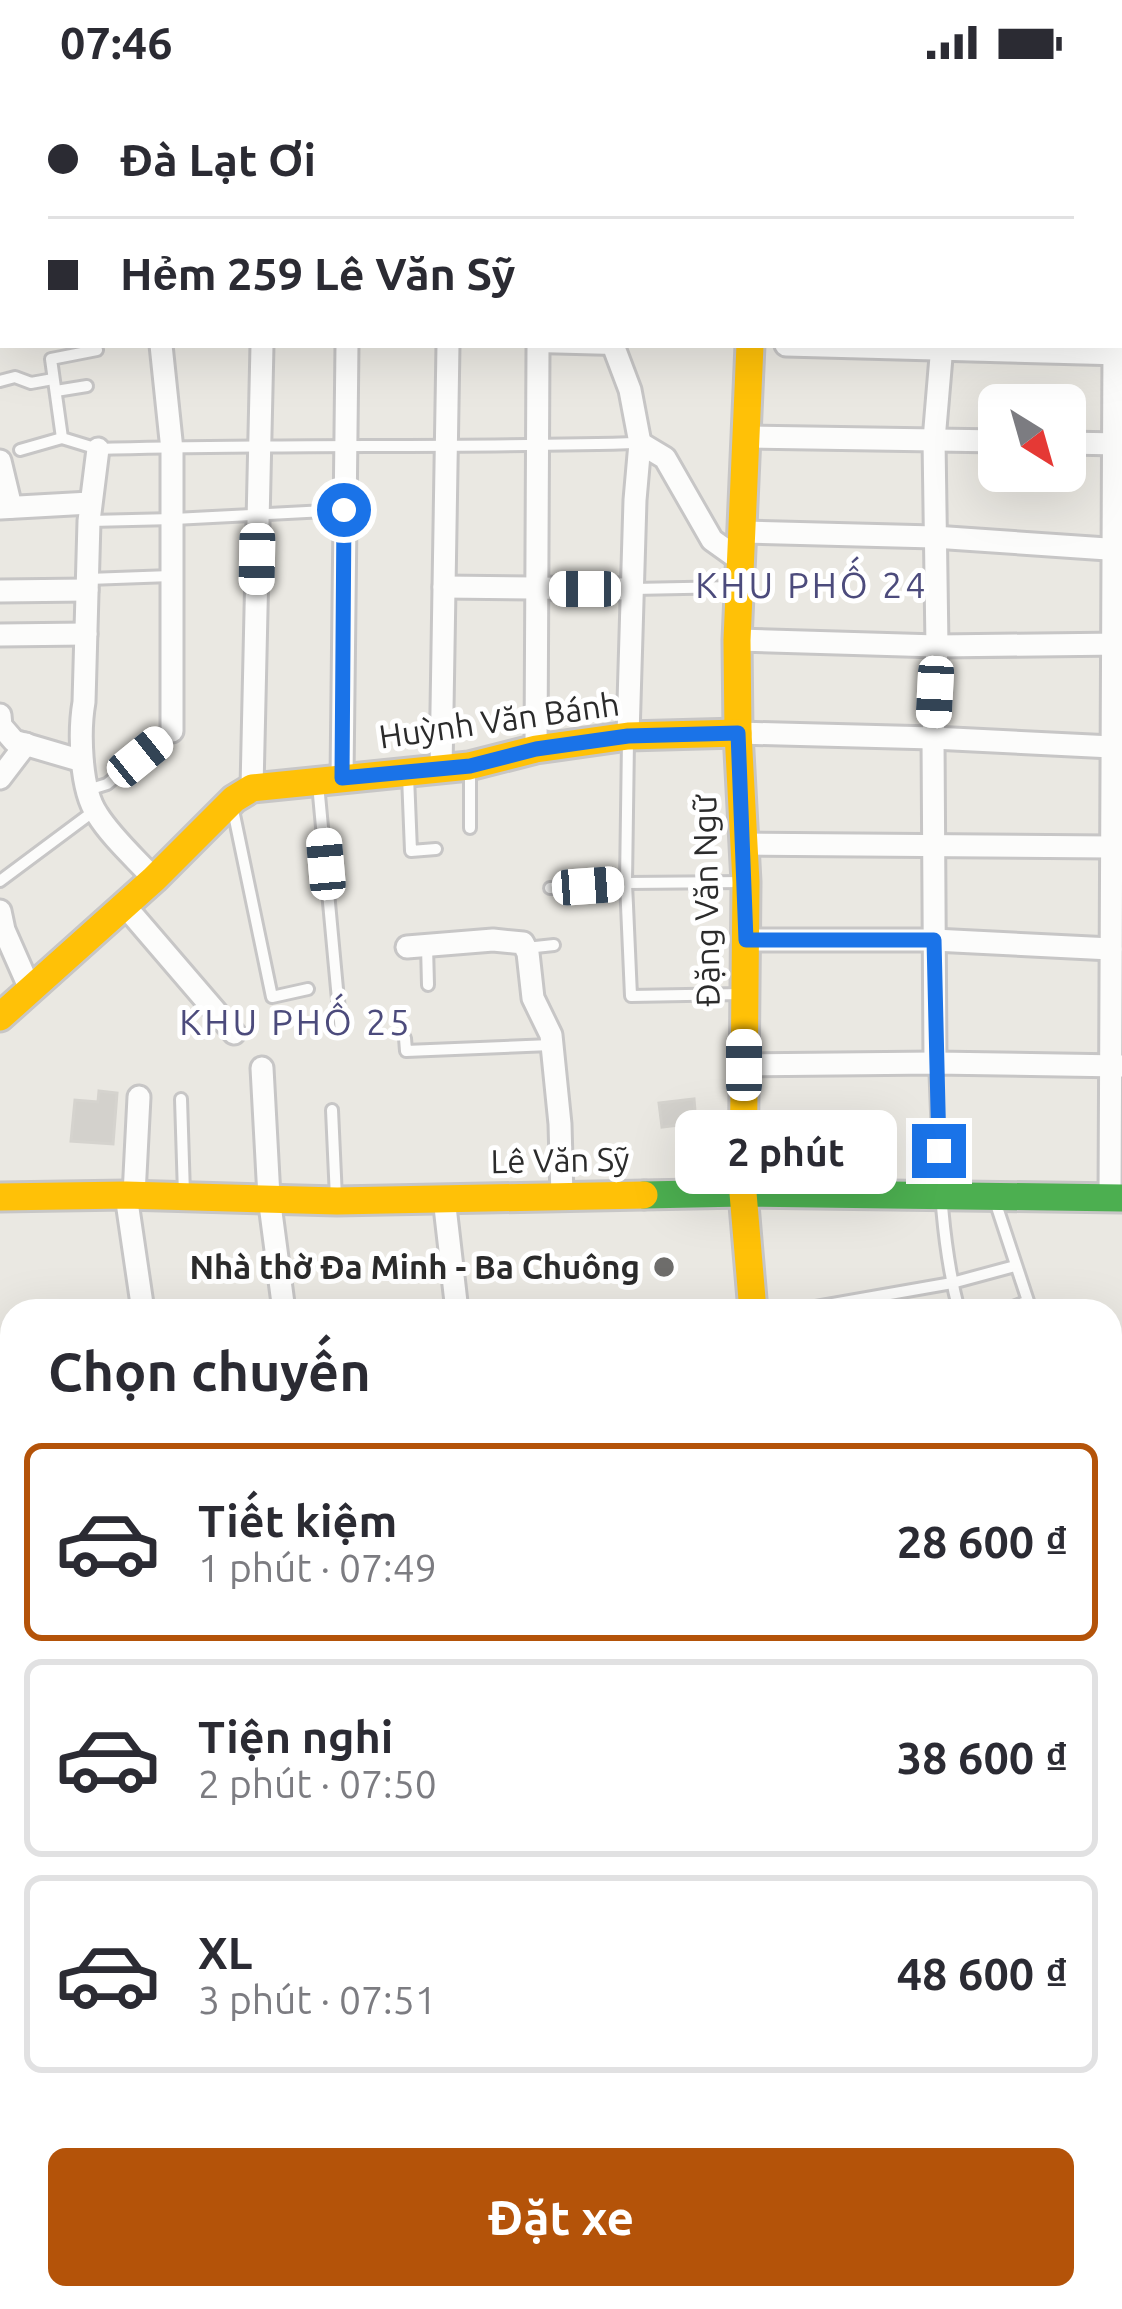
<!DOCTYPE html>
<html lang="vi">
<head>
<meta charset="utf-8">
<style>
  :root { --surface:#fff; --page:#f2f2f3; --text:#2b2b33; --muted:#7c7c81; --line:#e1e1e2; --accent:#b45309 }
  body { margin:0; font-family:Ubuntu,sans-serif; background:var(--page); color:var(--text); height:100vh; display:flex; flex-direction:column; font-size:45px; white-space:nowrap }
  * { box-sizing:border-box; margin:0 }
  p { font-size:39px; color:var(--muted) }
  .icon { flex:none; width:66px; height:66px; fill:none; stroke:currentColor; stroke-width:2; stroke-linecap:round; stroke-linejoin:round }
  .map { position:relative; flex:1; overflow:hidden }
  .side { position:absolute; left:0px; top:1215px; width:1122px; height:1011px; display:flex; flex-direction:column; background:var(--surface); border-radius:36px 36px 0 0; box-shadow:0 12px 48px #0002 }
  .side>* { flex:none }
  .hud { position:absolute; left:0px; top:0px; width:1122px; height:264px; box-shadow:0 12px 48px #0002; display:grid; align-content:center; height:264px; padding:0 48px; background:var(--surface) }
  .needle { width:78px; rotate:143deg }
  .tools { position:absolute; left:978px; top:300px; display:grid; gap:24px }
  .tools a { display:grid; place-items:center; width:108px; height:108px; border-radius:18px; background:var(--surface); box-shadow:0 12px 48px #0002; font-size:60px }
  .end { position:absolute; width:54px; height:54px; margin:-27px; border:15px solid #1a73e8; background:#fff; box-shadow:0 0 0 6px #fff }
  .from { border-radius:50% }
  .bubble { position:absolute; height:84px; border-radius:18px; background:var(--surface); box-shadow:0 12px 48px #0002; font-size:39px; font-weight:700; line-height:84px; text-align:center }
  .car { position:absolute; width:36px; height:72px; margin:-36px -18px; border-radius:15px; box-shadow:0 0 9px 3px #0007; background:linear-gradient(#fff 24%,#345 0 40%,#fff 0 76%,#345 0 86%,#fff 0) }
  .hud b { display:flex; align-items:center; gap:42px; height:114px; font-size:45px }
  .hud b+b { border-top:3px solid var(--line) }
  .hud i { width:30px; height:30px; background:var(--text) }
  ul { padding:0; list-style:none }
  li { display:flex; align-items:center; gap:36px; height:198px; margin:0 24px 18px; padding:0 24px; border:6px solid var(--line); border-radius:18px }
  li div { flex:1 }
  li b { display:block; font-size:45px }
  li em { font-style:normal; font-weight:700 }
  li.on { border-color:var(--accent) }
  li>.icon { width:108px; height:108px; stroke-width:1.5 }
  h2 { padding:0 48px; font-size:54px; line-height:144px }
  .primary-button { display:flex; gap:24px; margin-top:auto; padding:24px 48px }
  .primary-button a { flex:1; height:138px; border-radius:18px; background:var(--accent); color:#fff; font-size:48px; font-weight:700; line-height:138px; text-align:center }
  .status { display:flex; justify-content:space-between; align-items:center; height:84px; padding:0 60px; background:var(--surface); direction:ltr }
  .status svg { height:33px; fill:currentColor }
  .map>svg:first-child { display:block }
</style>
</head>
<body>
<div class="status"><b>07:46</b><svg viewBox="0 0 49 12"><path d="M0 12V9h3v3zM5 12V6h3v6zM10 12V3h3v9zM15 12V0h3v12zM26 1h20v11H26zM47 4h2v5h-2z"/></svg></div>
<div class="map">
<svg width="1122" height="2225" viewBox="0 0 1122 2225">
  <rect width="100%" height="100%" fill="#eae8e2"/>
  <polygon fill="#e8dcd7" points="820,2214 967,2214 974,2225 828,2225"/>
  <g fill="#d3d1cc" stroke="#d5d3ce" stroke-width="3">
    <polygon points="99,1007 117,1009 113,1060 71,1057 75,1016 98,1018"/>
    <polygon points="694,1015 696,1039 662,1043 659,1019"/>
  </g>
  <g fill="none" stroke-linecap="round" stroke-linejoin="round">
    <g stroke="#c7c6c6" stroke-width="16">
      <g id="lane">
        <polyline points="0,73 3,89"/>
        <polyline points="0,154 3,154"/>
        <polyline points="0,251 3,250"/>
        <polyline points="538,263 614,265"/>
        <path d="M97,266l-46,9 11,79 36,11c181,-5 362,-1 542,-6"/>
        <polyline points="0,297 15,293 31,299 53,295"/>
        <polyline points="56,307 87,302"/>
        <polyline points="20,366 62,354"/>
        <polyline points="90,437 174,435 345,426"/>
        <polyline points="88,495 171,492"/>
        <polyline points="633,505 734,503"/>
        <polyline points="628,657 626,799 631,912 741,910"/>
        <polyline points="470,685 470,744"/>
        <polyline points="408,692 411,767 436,765"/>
        <polyline points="318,700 341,948"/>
        <polyline points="88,706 107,700 172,647"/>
        <polyline points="232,721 272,913 308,905"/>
        <polyline points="0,797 94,727"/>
        <polyline points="550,804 626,799 744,798"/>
        <polyline points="427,862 428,901"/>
        <polyline points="526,864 554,861"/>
        <polyline points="405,954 406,967 551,961"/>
        <path d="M935,979c4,83 3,168 24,248"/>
        <polyline points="181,1015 184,1110"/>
        <polyline points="332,1026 336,1114"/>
        <polyline points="994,1114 1028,1217 1003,1227"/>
        <polyline points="793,1227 952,1199 1015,1182"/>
        <polyline points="1110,1263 1122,1263"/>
        <polyline points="1110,1456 1122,1448"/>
        <polyline points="0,1484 12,1482"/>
        <polyline points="1110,1542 1122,1534"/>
        <polyline points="1110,1636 1122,1627"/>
        <polyline points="0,1656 12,1654"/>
        <polyline points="0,1736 3,1718"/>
        <polyline points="0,1824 12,1826"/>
        <polyline points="0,1930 2,1931 12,1843"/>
        <polyline points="1110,1954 1122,1946"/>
        <polyline points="0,2080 9,2091 12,2089"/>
        <polyline points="1110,2133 1122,2125"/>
        <polyline points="0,2141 1,2143"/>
        <polyline points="0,2179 12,2174"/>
        <polyline points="555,2214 563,2225"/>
        <polyline points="623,2214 632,2225"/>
        <polyline points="1115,2216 1120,2225"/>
        <polyline points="0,2217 12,2211"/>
        <polyline points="660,2225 675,2214"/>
      </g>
    </g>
    <g stroke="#c7c6c6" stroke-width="27">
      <g id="street">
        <polyline points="134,0 134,3"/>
        <polyline points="376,0 376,3"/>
        <polyline points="456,0 456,3"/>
        <polyline points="562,0 562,3"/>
        <polyline points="1114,0 1122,5"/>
        <polyline points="946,3 946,0"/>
        <polyline points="161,261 172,366 172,647"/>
        <polyline points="613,261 630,306 640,359 635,416 628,652"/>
        <polyline points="786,261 1122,270"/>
        <polyline points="746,353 999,357"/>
        <polyline points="640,359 665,374 712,456 740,476"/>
        <polyline points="1065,359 1121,360"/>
        <path d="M98,365l-9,72 -5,181c-5,29 -4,87 13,112 15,24 38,44 57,65"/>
        <polyline points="0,377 11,423"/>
        <polyline points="0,424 90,419"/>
        <polyline points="742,448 934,453 1122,466"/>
        <polyline points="444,503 632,505"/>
        <polyline points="0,507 87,506"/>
        <polyline points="0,551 86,550"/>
        <polyline points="737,556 937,562 1122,560"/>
        <polyline points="0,631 1,642 14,657 82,677"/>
        <polyline points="738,649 933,654 1112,663"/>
        <polyline points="536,665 538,264"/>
        <polyline points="441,686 448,261"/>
        <polyline points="0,694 26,660"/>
        <polyline points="342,694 347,261"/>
        <polyline points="252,704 262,261"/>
        <polyline points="742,760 1111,763"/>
        <polyline points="125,822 234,949"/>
        <polyline points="0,827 4,846 30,905"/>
        <polyline points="746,856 934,856 1111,865"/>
        <polyline points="407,863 493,856 523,859 528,869 533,914 551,951 560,1040 562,1113"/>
        <polyline points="935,979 933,654 937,562 934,356 942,261"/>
        <polyline points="744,981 935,979 1121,982"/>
        <polyline points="262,984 269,1113 284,1227"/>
        <polyline points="126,1111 143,1227"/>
        <polyline points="134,1111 139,1013"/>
        <polyline points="444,1114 457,1227"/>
        <polyline points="1110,1115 1114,261"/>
        <polyline points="0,1357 12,1355"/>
        <polyline points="1034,2214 1041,2225"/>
        <polyline points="510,2225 525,2214"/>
      </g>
    </g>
    <g stroke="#c7c6c6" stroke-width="33">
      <g id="fast">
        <polyline points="644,1111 743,1109 1122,1114"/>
        <polyline points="298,2214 304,2225"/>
      </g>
    </g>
    <g stroke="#c7c6c6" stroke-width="33">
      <g id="slow">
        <polyline points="750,261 737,556 738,649 746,798 743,1109 753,1227"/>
        <polyline points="0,933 154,795 234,715 252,704 469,682 536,665 628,652 738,649"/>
        <polyline points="0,1113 126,1111 337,1117 644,1111"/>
        <polyline points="1110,1978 1122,1997"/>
      </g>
    </g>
    <g stroke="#c7c6c6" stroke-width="33">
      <g id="jam">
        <polyline points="745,0 745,3"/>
        <polyline points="0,2004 12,2010"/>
      </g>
    </g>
    <use href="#lane" stroke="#fcfcfb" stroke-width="10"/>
    <use href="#street" stroke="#fcfcfb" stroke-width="21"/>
    <use href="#fast" stroke="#4caf50" stroke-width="27"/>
    <use href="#slow" stroke="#ffc107" stroke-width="27"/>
    <use href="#jam" stroke="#c62828" stroke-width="27"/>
  </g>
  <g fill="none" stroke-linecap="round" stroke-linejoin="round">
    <polyline stroke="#1a73e8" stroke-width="15" points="344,426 342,694 470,682 536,665 628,652 738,649 746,856 934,856 939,1067"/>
  </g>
  <circle fill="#6e6d6b" stroke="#fff" stroke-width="4.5" cx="664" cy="1183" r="12"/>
  <g text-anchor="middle" stroke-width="10" stroke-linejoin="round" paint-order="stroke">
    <g font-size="33" fill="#2b2b2b" stroke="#fff">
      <text transform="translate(499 636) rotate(-8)" y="12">Huỳnh Văn Bánh</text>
      <text transform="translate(706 817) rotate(-91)" y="12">Đặng Văn Ngữ</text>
      <text transform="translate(560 1076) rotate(-1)" y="12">Lê Văn Sỹ</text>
    </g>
    <g font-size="33" font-weight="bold" fill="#2b2b2b" stroke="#fff" text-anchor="end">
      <text x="640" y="1195">Nhà thờ Đa Minh - Ba Chuông</text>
    </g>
    <g font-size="36" letter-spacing="3" fill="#4c4b7c" stroke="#fff">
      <text x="812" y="514">KHU PHỐ 24</text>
      <text x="296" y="951">KHU PHỐ 25</text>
    </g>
  </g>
</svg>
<div class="tools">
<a><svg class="needle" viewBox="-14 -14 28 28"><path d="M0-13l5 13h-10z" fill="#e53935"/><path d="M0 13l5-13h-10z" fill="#7c7c81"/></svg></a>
</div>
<i class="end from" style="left:344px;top:426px"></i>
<i class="end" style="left:939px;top:1067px"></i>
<div class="bubble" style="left:675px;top:1026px;width:222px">2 phút</div>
<i class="car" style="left:257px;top:475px;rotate:181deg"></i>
<i class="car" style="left:585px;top:505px;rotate:270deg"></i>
<i class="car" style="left:935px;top:608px;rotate:183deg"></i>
<i class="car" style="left:140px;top:673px;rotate:51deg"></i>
<i class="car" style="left:326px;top:780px;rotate:355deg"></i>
<i class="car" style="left:588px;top:802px;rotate:86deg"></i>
<i class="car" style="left:744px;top:981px;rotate:0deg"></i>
<div class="hud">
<b><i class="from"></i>Đà Lạt Ơi</b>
<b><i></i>Hẻm 259 Lê Văn Sỹ</b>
</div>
<section class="side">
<h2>Chọn chuyến</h2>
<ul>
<li class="on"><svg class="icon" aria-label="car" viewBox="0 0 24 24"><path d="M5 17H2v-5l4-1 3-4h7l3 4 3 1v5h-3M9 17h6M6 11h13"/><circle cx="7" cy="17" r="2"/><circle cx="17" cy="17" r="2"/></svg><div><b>Tiết kiệm</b><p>1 phút · 07:49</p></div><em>28 600 ₫</em></li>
<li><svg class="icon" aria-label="car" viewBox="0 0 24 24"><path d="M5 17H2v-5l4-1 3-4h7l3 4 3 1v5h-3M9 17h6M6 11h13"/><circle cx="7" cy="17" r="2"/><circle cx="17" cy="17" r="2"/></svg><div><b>Tiện nghi</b><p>2 phút · 07:50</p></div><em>38 600 ₫</em></li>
<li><svg class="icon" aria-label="car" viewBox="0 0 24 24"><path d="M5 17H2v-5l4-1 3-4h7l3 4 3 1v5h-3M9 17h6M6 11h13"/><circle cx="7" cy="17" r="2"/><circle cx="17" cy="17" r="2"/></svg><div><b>XL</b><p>3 phút · 07:51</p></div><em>48 600 ₫</em></li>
</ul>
<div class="primary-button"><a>Đặt xe</a></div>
</section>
</div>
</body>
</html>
